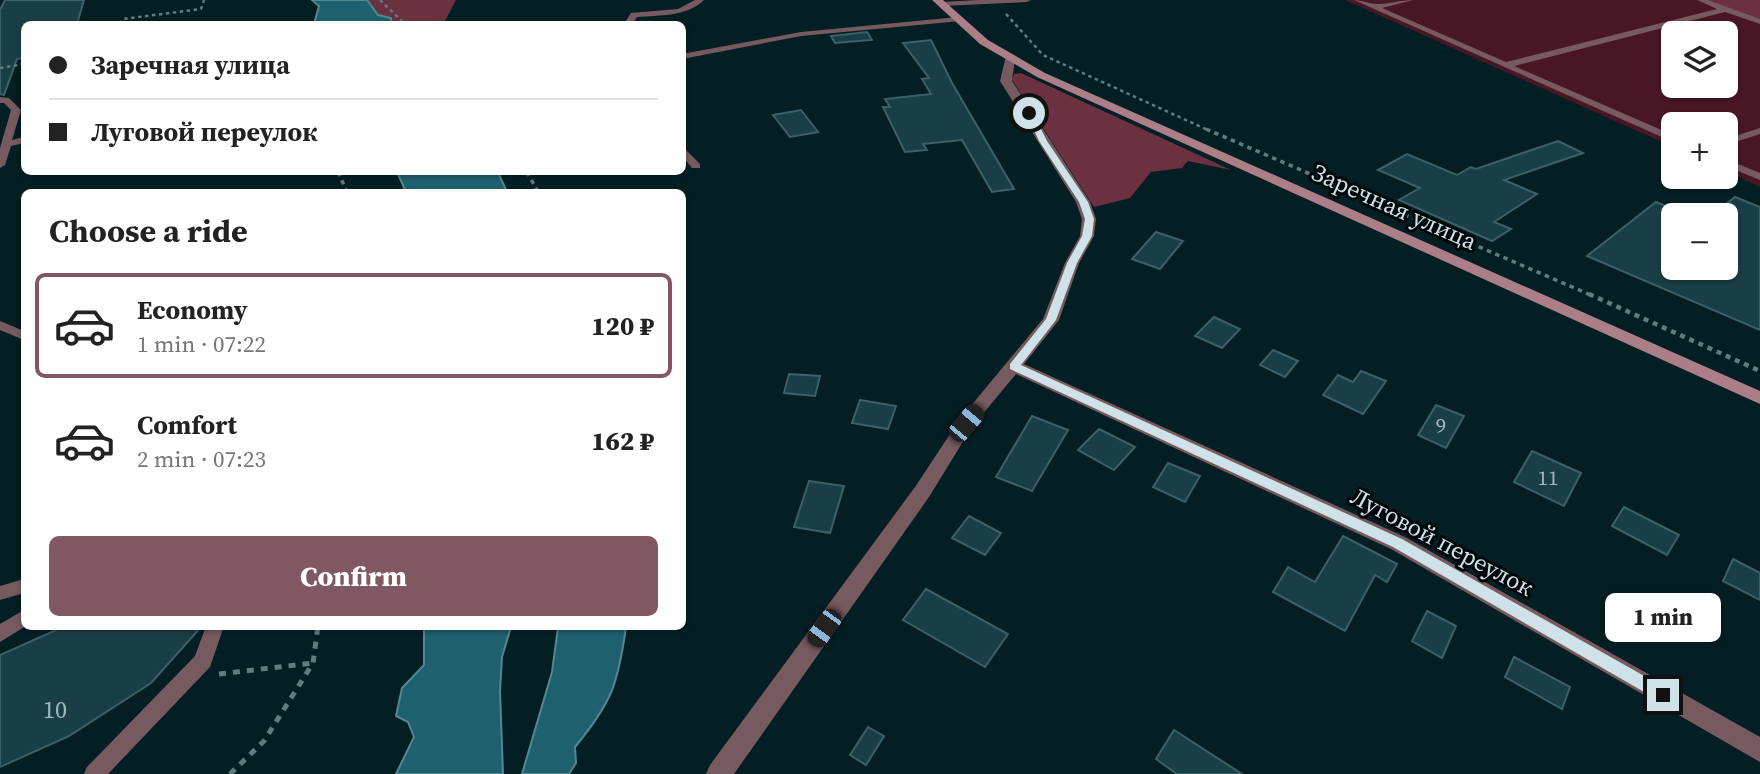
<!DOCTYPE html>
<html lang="en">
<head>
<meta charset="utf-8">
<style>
  :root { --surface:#fff; --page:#f2f2f2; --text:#222; --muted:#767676; --line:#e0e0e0; --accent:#805861 }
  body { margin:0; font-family:"Source Serif 4",serif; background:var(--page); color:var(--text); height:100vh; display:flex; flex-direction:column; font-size:26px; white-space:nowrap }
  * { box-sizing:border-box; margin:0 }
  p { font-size:23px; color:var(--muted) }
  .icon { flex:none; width:38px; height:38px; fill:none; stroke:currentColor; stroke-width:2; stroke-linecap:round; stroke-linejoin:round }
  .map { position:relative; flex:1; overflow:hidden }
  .side { position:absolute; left:21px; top:189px; width:665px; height:441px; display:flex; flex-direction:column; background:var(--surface); border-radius:10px; box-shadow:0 2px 5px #0004 }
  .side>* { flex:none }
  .guide { position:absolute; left:21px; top:21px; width:665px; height:154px; border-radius:10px; box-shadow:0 2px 5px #0004; display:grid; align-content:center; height:154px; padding:0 28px; background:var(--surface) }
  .tools { position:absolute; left:1661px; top:21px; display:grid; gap:14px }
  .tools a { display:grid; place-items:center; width:77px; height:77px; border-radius:10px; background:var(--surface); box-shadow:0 2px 5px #0004; font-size:35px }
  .end { position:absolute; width:32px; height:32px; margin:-16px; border:9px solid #cfe2e7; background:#111; box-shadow:0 0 0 4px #111 }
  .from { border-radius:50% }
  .bubble { position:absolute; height:49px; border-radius:10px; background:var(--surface); box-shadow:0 2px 5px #0004; font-size:23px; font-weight:800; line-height:49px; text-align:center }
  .car { position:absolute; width:21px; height:42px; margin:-21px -10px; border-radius:9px; box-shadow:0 0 5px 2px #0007; background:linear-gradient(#222 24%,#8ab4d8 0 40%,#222 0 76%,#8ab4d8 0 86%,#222 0) }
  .guide b { display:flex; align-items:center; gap:24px; height:66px; font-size:26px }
  .guide b+b { border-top:2px solid var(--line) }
  .guide i { width:18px; height:18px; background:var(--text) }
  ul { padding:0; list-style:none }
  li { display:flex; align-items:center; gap:21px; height:105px; margin:0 14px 10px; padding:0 14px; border:4px solid transparent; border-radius:10px }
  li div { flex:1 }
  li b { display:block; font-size:26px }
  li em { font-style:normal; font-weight:800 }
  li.selected { border-color:var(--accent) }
  li>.icon { width:63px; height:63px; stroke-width:1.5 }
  h2 { padding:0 28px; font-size:32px; line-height:84px }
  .primary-button { display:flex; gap:14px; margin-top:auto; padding:14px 28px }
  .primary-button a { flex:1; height:80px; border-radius:10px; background:var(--accent); color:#fff; font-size:28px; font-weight:800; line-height:80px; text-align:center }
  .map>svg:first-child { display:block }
</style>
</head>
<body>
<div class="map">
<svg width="1760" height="774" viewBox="0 0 1760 774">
  <rect width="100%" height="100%" fill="#041f24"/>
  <path fill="#481624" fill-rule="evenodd" d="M1345,0h363l52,20v167l-34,-16v-47h-53v23zM1673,33h53v53h-53z"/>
  <g fill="#6b3140">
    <polygon points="367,0 456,0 444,23 439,24 391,24 391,18 378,15"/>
    <polygon points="1708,0 1760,0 1760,20"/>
    <polygon points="1021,73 1231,170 1188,161 1182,168 1151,172 1130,198 1094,207 1012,80 1014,74"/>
  </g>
  <g fill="#1e606d" stroke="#538792" stroke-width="2">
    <polygon points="312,0 367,0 378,15 391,18 391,24 314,24 319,6"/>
    <polygon points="397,172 498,172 507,192 406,192"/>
    <polygon points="424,627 511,627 502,657 500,691 503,774 396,774 414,737 408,722 396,716 402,688 424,665"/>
    <path d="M558,627h68c-8,57 -14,75 -51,120l1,16 -7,11h-47l30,-102z"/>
  </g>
  <g fill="#1a3e45" stroke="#3c6068" stroke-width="2">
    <polygon points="5,0 84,0 77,24 24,24 24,58 17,59 4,95 0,94 0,10"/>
    <polygon points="867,32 872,40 835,43 831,36"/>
    <polygon points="931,40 952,83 1014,189 992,192 962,140 923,144 927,150 905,152 883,107 890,107 885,99 931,94 922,79 929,78 903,43"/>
    <polygon points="801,110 818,132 790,137 773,115"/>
    <polygon points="1558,141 1583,153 1504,180 1537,194 1494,222 1511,229 1492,241 1399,200 1420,188 1378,170 1407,154 1457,175 1471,167 1476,169"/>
    <polygon points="1735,197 1760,207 1760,330 1587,256 1656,202 1673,209 1673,268 1726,268 1726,204"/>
    <polygon points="1156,232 1183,241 1160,269 1132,259"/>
    <polygon points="1214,317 1240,329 1222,348 1195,336"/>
    <polygon points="1273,350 1298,361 1285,377 1260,365"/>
    <polygon points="1361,371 1386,381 1363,414 1323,395 1338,375 1353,382"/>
    <polygon points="789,374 820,376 815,396 784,393"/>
    <polygon points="860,400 896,406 888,429 852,423"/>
    <polygon points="1436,405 1464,416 1446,448 1418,435"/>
    <polygon points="1032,416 1068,430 1032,491 996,477"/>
    <polygon points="1099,429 1135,447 1114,470 1078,450"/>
    <polygon points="1532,451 1581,473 1564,506 1514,482"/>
    <polygon points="1168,463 1200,476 1185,502 1153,487"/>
    <polygon points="809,481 844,486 830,533 794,527"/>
    <polygon points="1624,507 1679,535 1667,555 1612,526"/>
    <polygon points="969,516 1001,533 985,555 952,538"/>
    <polygon points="1343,536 1397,564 1387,582 1375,575 1345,631 1273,592 1288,567 1315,582"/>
    <polygon points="1733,559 1760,573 1760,600 1723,581"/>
    <polygon points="926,589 1008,634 985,667 903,620"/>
    <polygon points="1427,611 1456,626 1442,658 1412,641"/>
    <polygon points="65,626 202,626 151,683 69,736 0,767 0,655"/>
    <polygon points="1514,657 1570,687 1562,709 1505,677"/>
    <polygon points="868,727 884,736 866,765 850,755"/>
    <polygon points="1174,730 1242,774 1177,774 1156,759"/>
  </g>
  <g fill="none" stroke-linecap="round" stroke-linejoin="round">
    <g stroke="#637a7f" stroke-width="2.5" stroke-dasharray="3.5 3.5" stroke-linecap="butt">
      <polyline points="380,0 405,24"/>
      <polyline points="1006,14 1043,55 1210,131"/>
      <polyline points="120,24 123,19 201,9 204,0"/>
      <polyline points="0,68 24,64"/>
    </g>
    <g stroke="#637a7f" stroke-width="3.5" stroke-dasharray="4.5 4.5" stroke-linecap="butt">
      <polyline points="1206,129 1593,296"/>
      <polyline points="338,172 347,192"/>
      <polyline points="527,172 538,192"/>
    </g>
    <polyline stroke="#637a7f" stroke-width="4.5" stroke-dasharray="5 5" stroke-linecap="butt" points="1589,294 1760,371"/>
    <g stroke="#637a7f" stroke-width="5" stroke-dasharray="7 7" stroke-linecap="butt">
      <polyline points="219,674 313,663"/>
      <polyline points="230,774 264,741 313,663 318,626"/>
    </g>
    <g fill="#765a60" fill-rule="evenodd">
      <path d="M695,0h9c-17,17 -45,15 -67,17l-5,7h-8l7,-11 47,-4z"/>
      <polygon points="978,0 1031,0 1027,2 942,6 938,4 942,2"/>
      <path d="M1354,0c8,0 16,4 23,4 12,0 24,-4 36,-4l-31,8 124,54 211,-53 -20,-9h11l52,19v5l-35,-12 -211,54 159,69v7z"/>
      <polygon points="958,17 961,17 961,21 801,36 682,59 682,54 801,32"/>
      <polygon points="0,97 9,98 21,110 12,140 24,137 24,143 11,146 5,165 0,168 0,148 11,110 4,103 0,103"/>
      <polygon points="1760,128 1760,134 1726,145 1726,139"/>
      <polygon points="682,146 700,164 700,168 692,168 682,156"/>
      <polygon points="1726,159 1760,173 1760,180 1726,166"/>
      <polygon points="0,321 24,331 24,340 0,330"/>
      <polygon points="24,579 24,593 0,600 0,586"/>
      <polygon points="24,610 26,626 0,642 0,624"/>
      <polygon points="206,626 224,626 210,667 108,774 84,774 87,767 195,656"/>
    </g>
    <polygon fill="#765a60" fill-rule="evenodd" points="1006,56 1015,58 1012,81 1090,202 1096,219 1094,236 1079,263 1059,320 1024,364 1405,537 1760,737 1760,762 1391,549 1016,374 972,427 929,497 734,774 706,774 710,765 915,487 960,419 1043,319 1065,263 1080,236 1082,219 1076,202 1000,81"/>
    <polygon fill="#ac7e87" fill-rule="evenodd" points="932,0 943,0 988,40 1045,73 1760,391 1760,404 1037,77 980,44"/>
  </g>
  <polygon fill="#cfe2e7" points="1026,112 1033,113 1047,141 1088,202 1094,219 1092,236 1077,263 1056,320 1021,365 1402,539 1669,690 1671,695 1669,700 1658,700 1393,547 1010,369 1010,364 1046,319 1067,263 1082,236 1085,219 1079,202 1039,141"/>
  <g text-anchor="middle" stroke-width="6" stroke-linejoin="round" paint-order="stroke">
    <g font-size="21" fill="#a2b9be">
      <text x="1441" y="433">9</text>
      <text x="1548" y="485">11</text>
    </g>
    <g font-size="24" fill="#cfe2e7" stroke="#00070a">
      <text transform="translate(1394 207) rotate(24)" y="8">Заречная улица</text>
      <text transform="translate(1442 542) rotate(28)" y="8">Луговой переулок</text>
    </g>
    <g font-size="24" fill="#a2b9be">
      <text x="55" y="718">10</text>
    </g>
  </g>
</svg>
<div class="tools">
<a><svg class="icon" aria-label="layers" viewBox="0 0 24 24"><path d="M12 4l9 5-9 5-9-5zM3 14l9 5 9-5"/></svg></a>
<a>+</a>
<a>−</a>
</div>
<i class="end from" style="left:1029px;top:113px"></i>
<i class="end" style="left:1663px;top:695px"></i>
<div class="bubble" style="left:1605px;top:593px;width:116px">1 min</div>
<i class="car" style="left:966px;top:423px;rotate:40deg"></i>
<i class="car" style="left:824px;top:628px;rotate:216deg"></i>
<div class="guide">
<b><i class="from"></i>Заречная улица</b>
<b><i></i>Луговой переулок</b>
</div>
<section class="side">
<h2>Choose a ride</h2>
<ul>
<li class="selected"><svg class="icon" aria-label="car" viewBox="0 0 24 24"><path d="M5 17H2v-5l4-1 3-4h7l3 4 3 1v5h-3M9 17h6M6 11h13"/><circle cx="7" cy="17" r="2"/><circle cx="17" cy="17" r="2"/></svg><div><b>Economy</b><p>1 min · 07:22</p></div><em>120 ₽</em></li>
<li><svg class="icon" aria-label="car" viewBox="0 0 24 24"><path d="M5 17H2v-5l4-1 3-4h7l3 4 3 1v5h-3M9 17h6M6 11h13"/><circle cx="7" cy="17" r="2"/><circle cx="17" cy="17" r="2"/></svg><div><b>Comfort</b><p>2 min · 07:23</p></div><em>162 ₽</em></li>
</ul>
<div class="primary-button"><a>Confirm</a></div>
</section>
</div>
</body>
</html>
